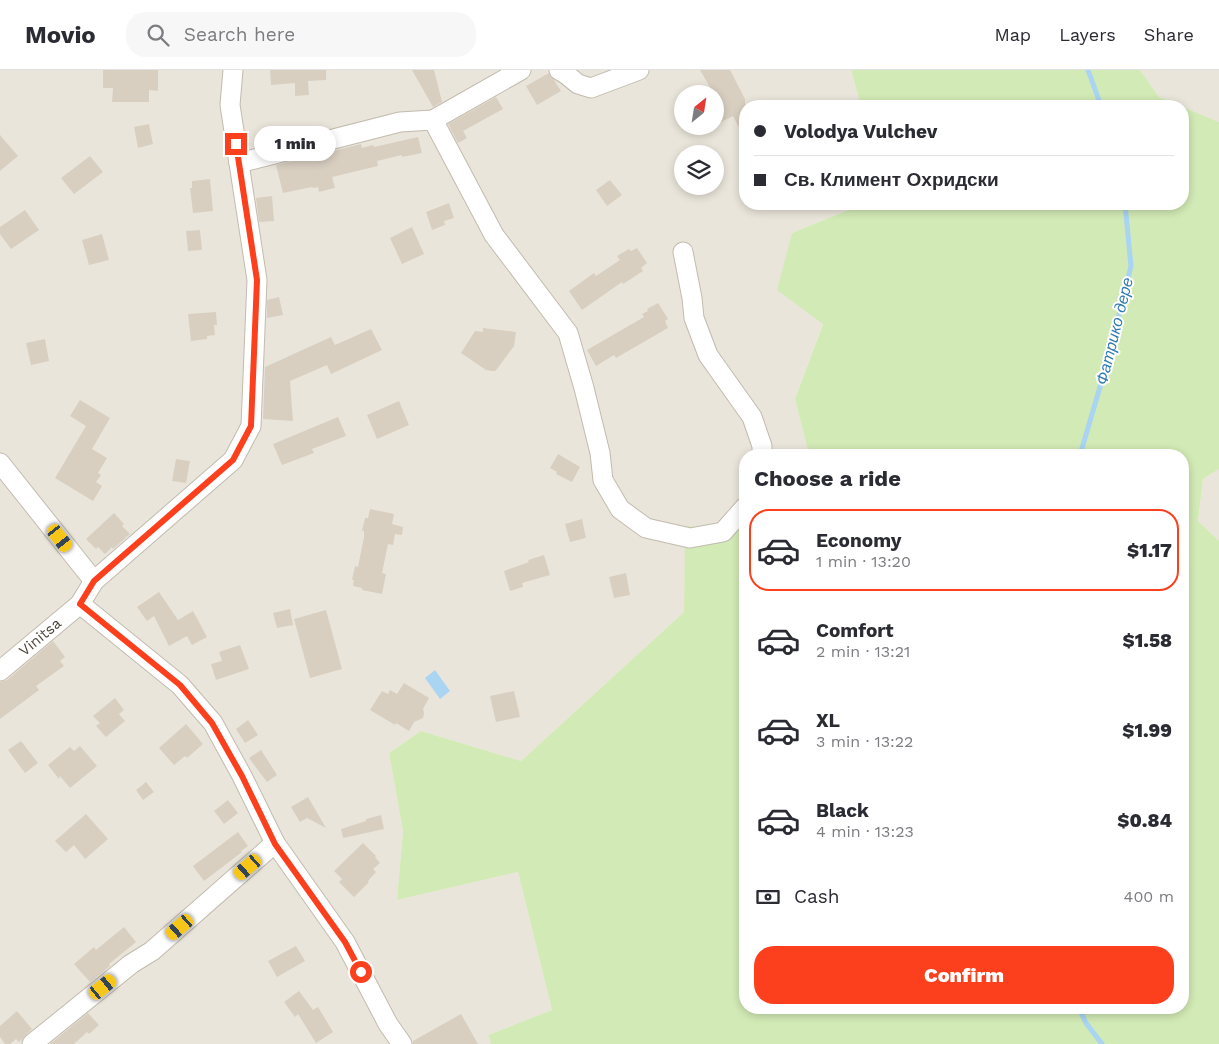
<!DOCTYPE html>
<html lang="en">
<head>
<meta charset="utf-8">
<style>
  :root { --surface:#fff; --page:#f7f7f7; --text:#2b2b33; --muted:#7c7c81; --line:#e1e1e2; --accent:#fc3f1d }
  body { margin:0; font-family:"Work Sans",sans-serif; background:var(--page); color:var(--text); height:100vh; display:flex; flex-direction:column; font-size:19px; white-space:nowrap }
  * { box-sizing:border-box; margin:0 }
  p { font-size:16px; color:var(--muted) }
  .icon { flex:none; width:28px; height:28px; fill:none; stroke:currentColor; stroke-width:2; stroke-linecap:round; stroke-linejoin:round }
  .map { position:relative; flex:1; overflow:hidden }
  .side { position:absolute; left:739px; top:379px; width:450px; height:565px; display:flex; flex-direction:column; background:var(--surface); border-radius:20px; box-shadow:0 2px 8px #0003 }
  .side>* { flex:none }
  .top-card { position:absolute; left:739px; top:30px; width:450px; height:110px; border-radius:20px; box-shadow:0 2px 8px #0003; display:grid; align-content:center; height:110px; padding:0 15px; background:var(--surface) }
  .needle { width:32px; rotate:30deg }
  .tools { position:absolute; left:674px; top:15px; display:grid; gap:10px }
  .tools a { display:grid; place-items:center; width:50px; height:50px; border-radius:50%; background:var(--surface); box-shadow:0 2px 8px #0003; font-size:25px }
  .end { position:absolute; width:22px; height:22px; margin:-11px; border:6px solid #fc3f1d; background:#fff; box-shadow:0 0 0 2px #fff }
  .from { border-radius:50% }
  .bubble { position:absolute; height:35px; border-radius:18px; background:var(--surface); box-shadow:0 2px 8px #0003; font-size:16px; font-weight:800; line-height:35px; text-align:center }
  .car { position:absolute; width:15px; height:30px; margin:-15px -8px; border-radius:6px; box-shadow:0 0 4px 1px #0007; background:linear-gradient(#f5c518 24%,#345 0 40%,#f5c518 0 76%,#345 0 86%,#f5c518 0) }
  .top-card b { display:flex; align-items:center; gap:18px; height:48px; font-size:19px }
  .top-card b+b { border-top:1px solid var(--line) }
  .top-card i { width:12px; height:12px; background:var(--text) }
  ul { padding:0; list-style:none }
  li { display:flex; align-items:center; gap:15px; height:82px; margin:0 10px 8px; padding:0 5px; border:2px solid transparent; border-radius:20px }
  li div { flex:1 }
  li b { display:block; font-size:19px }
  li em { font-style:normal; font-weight:800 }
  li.active { border-color:var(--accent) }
  li>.icon { width:45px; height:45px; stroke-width:1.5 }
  h2 { padding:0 15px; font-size:22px; line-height:60px }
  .pay { display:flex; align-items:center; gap:12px; height:55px; padding:0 15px; font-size:19px }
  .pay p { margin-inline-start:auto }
  .cta { display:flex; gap:10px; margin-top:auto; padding:10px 15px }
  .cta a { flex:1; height:58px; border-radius:20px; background:var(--accent); color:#fff; font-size:20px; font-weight:800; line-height:58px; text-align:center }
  header { display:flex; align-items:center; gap:30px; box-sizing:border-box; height:70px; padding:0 25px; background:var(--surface); border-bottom:1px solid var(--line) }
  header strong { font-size:24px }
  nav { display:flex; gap:28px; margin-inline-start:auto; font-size:18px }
  .search { width:350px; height:45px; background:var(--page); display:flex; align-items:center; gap:12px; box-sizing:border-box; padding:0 18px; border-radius:20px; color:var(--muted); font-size:19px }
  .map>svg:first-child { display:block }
</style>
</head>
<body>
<header>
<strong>Movio</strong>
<div class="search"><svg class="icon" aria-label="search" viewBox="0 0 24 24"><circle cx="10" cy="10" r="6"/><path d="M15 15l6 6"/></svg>Search here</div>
<nav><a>Map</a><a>Layers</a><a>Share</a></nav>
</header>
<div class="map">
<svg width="1219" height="974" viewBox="0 0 1219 974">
  <rect width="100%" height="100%" fill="#f6f3ec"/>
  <g fill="#eae5da" fill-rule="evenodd">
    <path d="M0,0h851l10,36h-116v98h118l-71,29 31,90 -28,76 14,56h-64v78l-7,-5 -52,-2 -2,86 -163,149 -100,-30 -32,22 14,78 -6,69 121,-28 34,138 -64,25 3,9h-491zM682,24h33v32h-33zM682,84h33v32h-33z"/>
    <polygon points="1140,0 1219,0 1219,52 1159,27"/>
    <polygon points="1219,399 1219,471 1198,451 1203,409"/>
  </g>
  <g fill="#d2eab5">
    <polygon points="851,0 1140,0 1159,27 1181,36 861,36"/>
    <polygon points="1183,37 1219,52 1219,399 1203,409 1198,451 1219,471 1219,974 491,974 488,965 552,940 518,802 397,830 403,761 389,683 421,661 521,691 684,542 685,456 738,458 745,463 745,938 1182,938 1182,385 809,385 795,329 823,254 777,220 792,163 863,134 1182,134"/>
  </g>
  <polygon fill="#a9d4f2" points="435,600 450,621 440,629 425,608"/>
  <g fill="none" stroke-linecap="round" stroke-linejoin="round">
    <g stroke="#a9d4f2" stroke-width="5">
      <polyline points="1088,0 1101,36"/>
      <polyline points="1080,385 1105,300 1131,196 1125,134"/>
      <polyline points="1079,938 1086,953 1102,974"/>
    </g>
  </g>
  <g fill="#d8cfc1">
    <polygon points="103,0 158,0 158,21 149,20 149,32 112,32 113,18 103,18"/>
    <polygon points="270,0 326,0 326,10 308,11 309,25 295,26 295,13 271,15"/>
    <polygon points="412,0 434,0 442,32 433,37"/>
    <polygon points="700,0 730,0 745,29 745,69 733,46 721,52 715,40 715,24 714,24"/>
    <polygon points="549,3 554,10 561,21 537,35 526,16"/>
    <polygon points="496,27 503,39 463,61 467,68 458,73 448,54"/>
    <polygon points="149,54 153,74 138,78 134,57"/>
    <polygon points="0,65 18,86 0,101"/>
    <polygon points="418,67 422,83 402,87 402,85 377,91 378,96 332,107 335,118 319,122 318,117 313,118 312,117 283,123 276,95 361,74 362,78 373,75 374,77"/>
    <polygon points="90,86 103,102 74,124 61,108"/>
    <polygon points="210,109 213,141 193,143 190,118 192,118 192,111"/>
    <polygon points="610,110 622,125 607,136 596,120"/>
    <polygon points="272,126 274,151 259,152 256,128"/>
    <polygon points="449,133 454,148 444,151 445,155 432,160 426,142"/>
    <polygon points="25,140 39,160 11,179 0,164 0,157"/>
    <polygon points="412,157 424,184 402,194 390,168"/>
    <polygon points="200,160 202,180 188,181 186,161"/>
    <polygon points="102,164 109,190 89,195 82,170"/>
    <polygon points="637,178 647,193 641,198 643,201 623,214 622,212 582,240 569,221 594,203 596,206 620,190 617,186 629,179 631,181"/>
    <polygon points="279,227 283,245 267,248 267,230"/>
    <polygon points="658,233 668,249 665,251 668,258 616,288 614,285 596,296 587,280 644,247 642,244 648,241 647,239"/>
    <polygon points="216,242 217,255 214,255 215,265 207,266 207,269 191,271 188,244"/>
    <polygon points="483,258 516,262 514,276 497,299 495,301 492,301 486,300 461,283 475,261 483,262"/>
    <polygon points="371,259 382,280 331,304 327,295 290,311 293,351 263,349 265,297 331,267 335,275"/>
    <polygon points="45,269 49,291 31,295 26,273"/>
    <polygon points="80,330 110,348 92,379 107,388 98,403 101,405 96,412 102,416 93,431 55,408 86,356 70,346"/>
    <polygon points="399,331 409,355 377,369 367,345"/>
    <polygon points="338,347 346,366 312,379 314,383 282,395 273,374"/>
    <polygon points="558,384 580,397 572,412 556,404 557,402 550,398"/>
    <polygon points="176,389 190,391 186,413 172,411"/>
    <polygon points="370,439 394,444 392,454 403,457 402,465 395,464 393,475 388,474 382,503 386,504 382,524 362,520 362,518 353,516 354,510 352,510 355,496 358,497 364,467 364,461 362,461 365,448 368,448"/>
    <polygon points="114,443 124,454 122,456 130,464 113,479 112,477 105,484 98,477 96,479 86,469"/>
    <polygon points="582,449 586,468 570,472 565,454"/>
    <polygon points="544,485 550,505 522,513 523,517 510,521 504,501 529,492 528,490"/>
    <polygon points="626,503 630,525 614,528 609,507"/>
    <polygon points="159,522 178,550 193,541 207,567 192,575 187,566 169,576 154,546 147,551 137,537"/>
    <polygon points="290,539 293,555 277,558 273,543"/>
    <polygon points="326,540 342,599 310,608 294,549"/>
    <polygon points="53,571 65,587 60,591 64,596 36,616 39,620 0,649 0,612 7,610"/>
    <polygon points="240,575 249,599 216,610 211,594 222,591 219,582"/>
    <polygon points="404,613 429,628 423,639 424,643 423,648 414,652 409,661 396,653 395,655 370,640 382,621 388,624 390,620 397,624"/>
    <polygon points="514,621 520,647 496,652 490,626"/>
    <polygon points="115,628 124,640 119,644 125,651 106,667 96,656 100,653 93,646"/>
    <polygon points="248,650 258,665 245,673 236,659"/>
    <polygon points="186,654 203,674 187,688 185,686 174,695 159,678"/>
    <polygon points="21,671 38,693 25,703 8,680"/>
    <polygon points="80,676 97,696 70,718 60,706 59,709 48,695 70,677 74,681"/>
    <polygon points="261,680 277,705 267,712 249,688"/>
    <polygon points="146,712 154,722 143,730 136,720"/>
    <polygon points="308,727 326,758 307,748 300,752 291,737"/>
    <polygon points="228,730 238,743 224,754 214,741"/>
    <polygon points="86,744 108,769 85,789 74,775 66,782 55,771"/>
    <polygon points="381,745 384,759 343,768 341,759 366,751 366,749"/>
    <polygon points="238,762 248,776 241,781 242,782 204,811 193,796"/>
    <polygon points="363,773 376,786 375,787 380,793 373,799 376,802 368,811 369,812 354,827 339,812 342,809 334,801"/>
    <polygon points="124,857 136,872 109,894 110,896 90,912 74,894 94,877 96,880"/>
    <polygon points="296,876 305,891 277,907 268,891"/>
    <polygon points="299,921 313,940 318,937 333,962 316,973 298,944 295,947 284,932"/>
    <polygon points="17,941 32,959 19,972 16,969 10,974 5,974 0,967 0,956"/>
    <polygon points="88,943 99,955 89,964 87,962 74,974 50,974"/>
    <polygon points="461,944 478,974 413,974 413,971"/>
  </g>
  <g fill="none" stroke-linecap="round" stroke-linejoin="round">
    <g stroke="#c2bbae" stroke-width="21">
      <g id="minor">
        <polyline points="559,0 567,5 578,14 591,18 639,0"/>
        <polyline points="433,50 494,165 568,263 584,318 600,383 603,410 620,439 646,458 690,468 723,462 745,437"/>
        <polyline points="239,93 400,52 433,50 521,0"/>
        <polyline points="683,182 692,228 694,248 708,285 752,347 762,376 762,385"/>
        <polyline points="0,393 94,511"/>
        <polyline points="80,534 180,615 213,653 242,706 275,773 345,872 388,954 402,974"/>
        <polyline points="0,601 80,534 94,511 233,390 251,356 257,210 230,35 233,0"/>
        <polyline points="32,974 131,894 152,881 275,773"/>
      </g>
    </g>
    <use href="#minor" stroke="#fff" stroke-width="19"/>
  </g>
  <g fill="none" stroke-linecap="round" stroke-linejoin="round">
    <polyline stroke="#fc3f1d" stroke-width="6" points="236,74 257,210 251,356 233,390 94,511 80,534 180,615 212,653 242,706 275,774 345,872 361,902"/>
  </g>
  <g text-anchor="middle" stroke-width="4" stroke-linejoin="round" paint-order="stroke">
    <g font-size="15" fill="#4b4439" stroke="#fff">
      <text transform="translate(40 567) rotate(-40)" y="5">Vinitsa</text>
    </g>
    <g font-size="16" font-style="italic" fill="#2e7ab2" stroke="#fff">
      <text transform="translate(1114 261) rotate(-76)" y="6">Фатрико дере</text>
    </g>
  </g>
</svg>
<div class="tools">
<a><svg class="needle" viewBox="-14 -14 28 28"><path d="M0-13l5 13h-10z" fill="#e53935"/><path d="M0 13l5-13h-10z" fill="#7c7c81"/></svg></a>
<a><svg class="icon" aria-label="layers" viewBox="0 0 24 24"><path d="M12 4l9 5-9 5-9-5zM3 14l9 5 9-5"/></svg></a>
</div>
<i class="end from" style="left:361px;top:902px"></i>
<i class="end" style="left:236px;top:74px"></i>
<div class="bubble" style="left:254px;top:56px;width:82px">1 min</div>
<i class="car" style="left:60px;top:468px;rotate:142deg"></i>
<i class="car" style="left:248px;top:797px;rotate:229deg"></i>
<i class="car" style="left:180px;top:857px;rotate:229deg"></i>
<i class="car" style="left:103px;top:917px;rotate:51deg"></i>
<div class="top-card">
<b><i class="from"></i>Volodya Vulchev</b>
<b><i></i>Св. Климент Охридски</b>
</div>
<section class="side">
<h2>Choose a ride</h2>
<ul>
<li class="active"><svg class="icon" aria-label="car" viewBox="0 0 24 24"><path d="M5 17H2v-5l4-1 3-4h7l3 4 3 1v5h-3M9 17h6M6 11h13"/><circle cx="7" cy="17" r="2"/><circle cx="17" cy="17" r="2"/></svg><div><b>Economy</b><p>1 min · 13:20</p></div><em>$1.17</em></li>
<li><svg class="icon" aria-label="car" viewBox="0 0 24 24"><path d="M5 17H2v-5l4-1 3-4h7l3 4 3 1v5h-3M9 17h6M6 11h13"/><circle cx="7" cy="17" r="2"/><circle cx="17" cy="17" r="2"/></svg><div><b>Comfort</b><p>2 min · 13:21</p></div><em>$1.58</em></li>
<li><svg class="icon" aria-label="car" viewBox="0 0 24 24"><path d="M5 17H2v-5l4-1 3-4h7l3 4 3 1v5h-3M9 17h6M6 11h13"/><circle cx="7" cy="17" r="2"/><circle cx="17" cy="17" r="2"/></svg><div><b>XL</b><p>3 min · 13:22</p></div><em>$1.99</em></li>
<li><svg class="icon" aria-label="car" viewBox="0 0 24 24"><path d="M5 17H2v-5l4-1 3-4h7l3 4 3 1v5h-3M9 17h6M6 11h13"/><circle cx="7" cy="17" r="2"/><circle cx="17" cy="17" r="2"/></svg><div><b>Black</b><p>4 min · 13:23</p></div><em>$0.84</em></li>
</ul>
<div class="pay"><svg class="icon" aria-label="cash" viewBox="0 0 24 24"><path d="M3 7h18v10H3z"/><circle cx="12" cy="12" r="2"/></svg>Cash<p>400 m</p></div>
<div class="cta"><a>Confirm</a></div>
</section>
</div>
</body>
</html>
